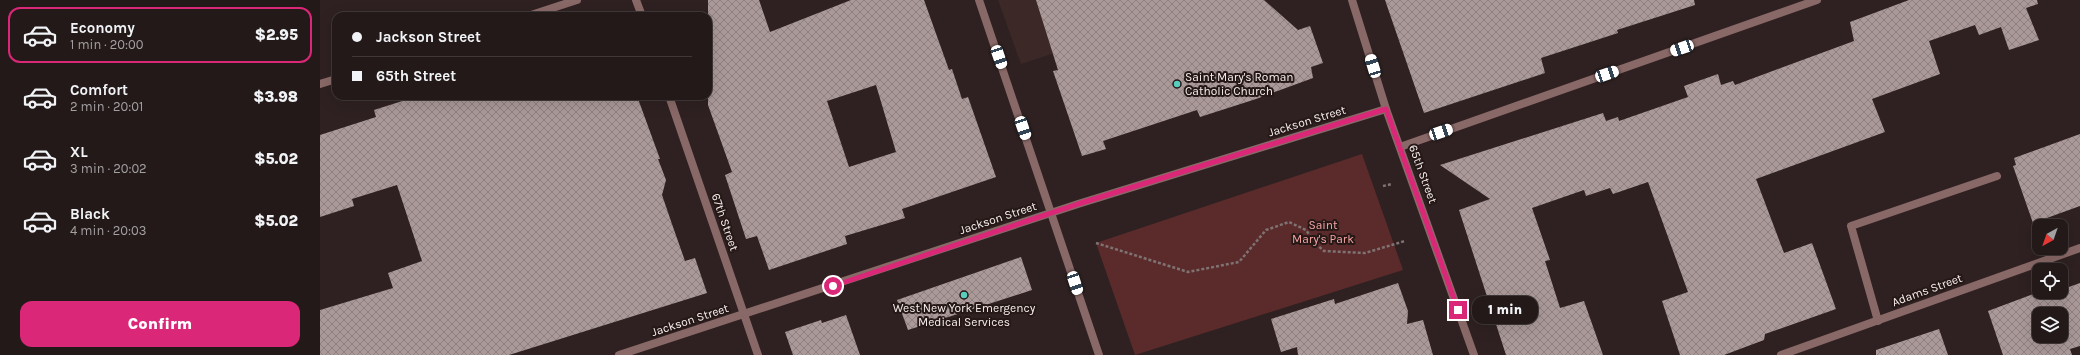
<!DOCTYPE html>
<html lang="en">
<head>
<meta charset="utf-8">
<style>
  :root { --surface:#231919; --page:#2b2222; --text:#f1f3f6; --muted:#a3a0a2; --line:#403838; --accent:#db2777 }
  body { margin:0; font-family:Karla,sans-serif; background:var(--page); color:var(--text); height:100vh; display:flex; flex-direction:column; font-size:15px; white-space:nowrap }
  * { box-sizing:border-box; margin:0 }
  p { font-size:13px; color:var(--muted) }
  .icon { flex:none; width:22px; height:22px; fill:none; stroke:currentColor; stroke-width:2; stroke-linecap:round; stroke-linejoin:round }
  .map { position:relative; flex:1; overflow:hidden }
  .panel { display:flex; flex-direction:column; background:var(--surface); width:320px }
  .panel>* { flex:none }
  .banner { position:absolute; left:12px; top:12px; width:380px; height:88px; border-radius:12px; box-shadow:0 4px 16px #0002,0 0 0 1px var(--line); display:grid; align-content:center; height:88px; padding:0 20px; background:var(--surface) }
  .needle { width:26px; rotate:220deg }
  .tools { position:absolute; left:1712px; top:219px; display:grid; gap:8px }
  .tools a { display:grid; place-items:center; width:36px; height:36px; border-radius:8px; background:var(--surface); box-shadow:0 4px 16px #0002,0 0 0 1px var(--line); font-size:20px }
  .end { position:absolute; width:18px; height:18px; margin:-9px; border:5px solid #db2777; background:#fff; box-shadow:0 0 0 2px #fff }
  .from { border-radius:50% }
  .bubble { position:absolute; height:28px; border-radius:12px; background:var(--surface); box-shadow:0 4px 16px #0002,0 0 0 1px var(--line); font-size:13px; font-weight:800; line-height:28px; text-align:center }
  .car { position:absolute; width:12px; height:24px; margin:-12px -6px; border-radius:5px; box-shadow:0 0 3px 1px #0007; background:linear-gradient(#fff 24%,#345 0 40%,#fff 0 76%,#345 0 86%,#fff 0) }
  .banner b { display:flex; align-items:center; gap:14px; height:38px; font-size:15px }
  .banner b+b { border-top:1px solid var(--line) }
  .banner i { width:10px; height:10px; background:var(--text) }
  ul { padding:7px 0 0; list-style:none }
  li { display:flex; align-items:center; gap:12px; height:56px; margin:0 8px 6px; padding:0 12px; border:2px solid transparent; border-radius:12px }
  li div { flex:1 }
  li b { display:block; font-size:15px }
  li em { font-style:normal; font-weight:800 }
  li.on { border-color:var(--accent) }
  li>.icon { width:36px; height:36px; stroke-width:1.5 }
  .primary-button { display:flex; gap:8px; margin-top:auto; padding:8px 20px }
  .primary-button a { flex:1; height:46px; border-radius:12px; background:var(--accent); color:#fff; font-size:16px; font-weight:800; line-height:46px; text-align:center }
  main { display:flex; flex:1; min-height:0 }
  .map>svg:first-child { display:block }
</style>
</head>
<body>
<main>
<section class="panel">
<ul>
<li class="on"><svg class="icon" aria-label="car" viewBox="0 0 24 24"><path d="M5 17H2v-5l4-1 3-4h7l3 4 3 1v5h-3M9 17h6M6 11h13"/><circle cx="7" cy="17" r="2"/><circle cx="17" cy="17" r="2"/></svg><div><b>Economy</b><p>1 min · 20:00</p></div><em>$2.95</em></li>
<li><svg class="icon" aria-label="car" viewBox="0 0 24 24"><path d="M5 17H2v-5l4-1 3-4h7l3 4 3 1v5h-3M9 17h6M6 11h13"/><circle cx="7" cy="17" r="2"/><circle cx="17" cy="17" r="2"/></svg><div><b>Comfort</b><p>2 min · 20:01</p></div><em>$3.98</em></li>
<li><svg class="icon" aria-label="car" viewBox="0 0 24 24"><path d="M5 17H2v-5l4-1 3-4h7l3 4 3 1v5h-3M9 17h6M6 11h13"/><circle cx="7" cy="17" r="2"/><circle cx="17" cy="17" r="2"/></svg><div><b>XL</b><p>3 min · 20:02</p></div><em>$5.02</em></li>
<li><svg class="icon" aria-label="car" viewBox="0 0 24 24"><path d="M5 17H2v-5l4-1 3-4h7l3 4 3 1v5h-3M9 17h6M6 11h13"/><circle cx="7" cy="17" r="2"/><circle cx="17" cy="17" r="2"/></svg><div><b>Black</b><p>4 min · 20:03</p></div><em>$5.02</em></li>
</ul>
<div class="primary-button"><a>Confirm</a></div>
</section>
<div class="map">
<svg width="1760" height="355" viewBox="0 0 1760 355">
  <defs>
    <pattern id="building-cross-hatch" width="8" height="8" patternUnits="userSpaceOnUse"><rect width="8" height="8" fill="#aa9998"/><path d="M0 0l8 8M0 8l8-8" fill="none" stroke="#8d8180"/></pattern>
  </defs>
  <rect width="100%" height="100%" fill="#2f2121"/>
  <polygon fill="#3d2828" points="678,0 894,0 701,64"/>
  <polygon fill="#5b2b2b" points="1042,154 1083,270 815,355 776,243"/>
  <g fill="url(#building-cross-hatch)" fill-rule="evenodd">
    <path d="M388,0h51l11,32 81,-32h73l25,70 3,-1 10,30 6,-2 28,80 -94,32 3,9 -60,18 2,8 -78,26 -12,-34 -11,3 -21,-64 7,-3 -24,-67zM556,85l20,67 -47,15 -22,-66z"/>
    <polygon points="716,0 944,0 978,30 990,26 1003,63 991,67 993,78 936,99 880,117 877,110 783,141 786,149 762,156 733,71 738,70"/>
    <polygon points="1065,0 1374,0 1375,5 1297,30 1298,33 1221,58 1225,73 1104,113"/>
    <polygon points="1589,0 1717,0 1718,4 1706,8 1719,40 1689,50 1681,27 1659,35 1655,25 1609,41 1620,74 1552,99 1565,132 1436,179 1464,253 1492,243 1516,309 1445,334 1444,340 1404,355 1360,355 1342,301 1368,292 1328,182 1293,194 1290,188 1266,196 1264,190 1212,208 1230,260 1225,261 1240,308 1264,301 1283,355 1186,355 1139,210 1170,199 1120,165 1283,113 1286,121 1298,117 1299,121 1368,97 1364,86 1398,74 1401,85 1413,81 1415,85 1534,41 1530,22"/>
    <polygon points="98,96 317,96 340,159 338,159 346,180 342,195 353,227 365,261 375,258 387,293 189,355 0,355 0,310 73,288 68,273 102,261 77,185 32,199 34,206 0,217 0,135 56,117 54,110"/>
    <polygon points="1760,134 1760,206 1713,223 1693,166 1696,165 1694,158"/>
    <polygon points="701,257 712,290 588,330 577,300"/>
    <polygon points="1078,283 1088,311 1087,324 1103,320 1113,355 978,355 977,347 961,352 951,319 1014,299 1015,304"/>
    <path d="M1744,283l2,5 14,-5v63l-10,3 2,6h-69l-15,-44 51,-19h22v-8zM1719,314h22v22h-22z"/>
    <polygon points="526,315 540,355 473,355 465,332 501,320 502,323"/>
    <polygon points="1619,329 1628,355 1556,355 1556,350"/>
  </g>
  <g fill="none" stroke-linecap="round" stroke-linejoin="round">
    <g stroke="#7f7272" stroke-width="2.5" stroke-dasharray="3 2" stroke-linecap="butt">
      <polyline points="1063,186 1072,184"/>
      <polyline points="776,243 868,272 919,262 946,230 969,222 986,230 996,244 1004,251 1045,253 1085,241"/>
    </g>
    <polyline stroke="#896967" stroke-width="8" points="1558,321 1531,226 1677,176"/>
    <g stroke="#896967" stroke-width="8">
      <polyline points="316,0 322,16"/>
      <polyline points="659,0 779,355"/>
      <polyline points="1032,0 1066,109 1154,355"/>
      <polyline points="208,16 257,0"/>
      <polyline points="0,84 16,79"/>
      <polyline points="349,96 438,355"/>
      <polyline points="1080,147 1497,0"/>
      <polyline points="299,355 758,204 1066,109"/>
      <polyline points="1461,355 1760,248"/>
    </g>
  </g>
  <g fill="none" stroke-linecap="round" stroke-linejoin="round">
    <polyline stroke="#db2777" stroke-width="5" points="513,286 758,204 1066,109 1138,310"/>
  </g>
  <g fill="#59cebe" stroke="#251817" stroke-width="1.5">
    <circle cx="857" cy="84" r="4"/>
    <circle cx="644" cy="295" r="4"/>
  </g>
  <g text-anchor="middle" stroke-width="4" stroke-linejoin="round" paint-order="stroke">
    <g font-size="12" fill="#f8efee" stroke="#251817" text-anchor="start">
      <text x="865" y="81">Saint Mary's Roman<tspan x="865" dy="14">Catholic Church</tspan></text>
      <text x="644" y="312" text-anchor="middle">West New York Emergency<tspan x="644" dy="14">Medical Services</tspan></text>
    </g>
    <g font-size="12" fill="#f8efee" stroke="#251817">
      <text transform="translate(987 121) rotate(-17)" y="4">Jackson Street</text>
      <text transform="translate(1103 174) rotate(70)" y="4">65th Street</text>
      <text transform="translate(678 218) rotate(-18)" y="4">Jackson Street</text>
      <text transform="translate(405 222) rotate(71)" y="4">67th Street</text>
      <text transform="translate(1607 290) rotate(-20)" y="4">Adams Street</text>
      <text transform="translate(370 320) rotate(-18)" y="4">Jackson Street</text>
    </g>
    <g font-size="12" fill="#f7a5a3" stroke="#251817">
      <text x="1003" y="229">Saint<tspan x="1003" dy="14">Mary's Park</tspan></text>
    </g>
  </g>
</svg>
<div class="tools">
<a><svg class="needle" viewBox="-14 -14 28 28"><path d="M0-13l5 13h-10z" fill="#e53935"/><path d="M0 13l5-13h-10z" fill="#a3a0a2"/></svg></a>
<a><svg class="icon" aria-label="locate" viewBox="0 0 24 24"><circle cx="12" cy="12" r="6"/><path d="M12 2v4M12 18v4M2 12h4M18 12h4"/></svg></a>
<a><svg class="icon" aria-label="layers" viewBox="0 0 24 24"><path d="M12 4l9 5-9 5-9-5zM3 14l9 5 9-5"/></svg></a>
</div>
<i class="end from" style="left:513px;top:286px"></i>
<i class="end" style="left:1138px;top:310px"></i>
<div class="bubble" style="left:1152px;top:296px;width:66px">1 min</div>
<i class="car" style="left:1362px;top:48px;rotate:251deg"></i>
<i class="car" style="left:679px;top:57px;rotate:161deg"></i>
<i class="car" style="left:1053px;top:66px;rotate:343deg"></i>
<i class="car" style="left:1287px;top:74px;rotate:71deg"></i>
<i class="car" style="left:703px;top:128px;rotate:161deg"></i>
<i class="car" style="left:1121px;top:132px;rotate:71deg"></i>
<i class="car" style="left:755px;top:283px;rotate:162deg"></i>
<div class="banner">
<b><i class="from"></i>Jackson Street</b>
<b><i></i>65th Street</b>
</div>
</div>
</main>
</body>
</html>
